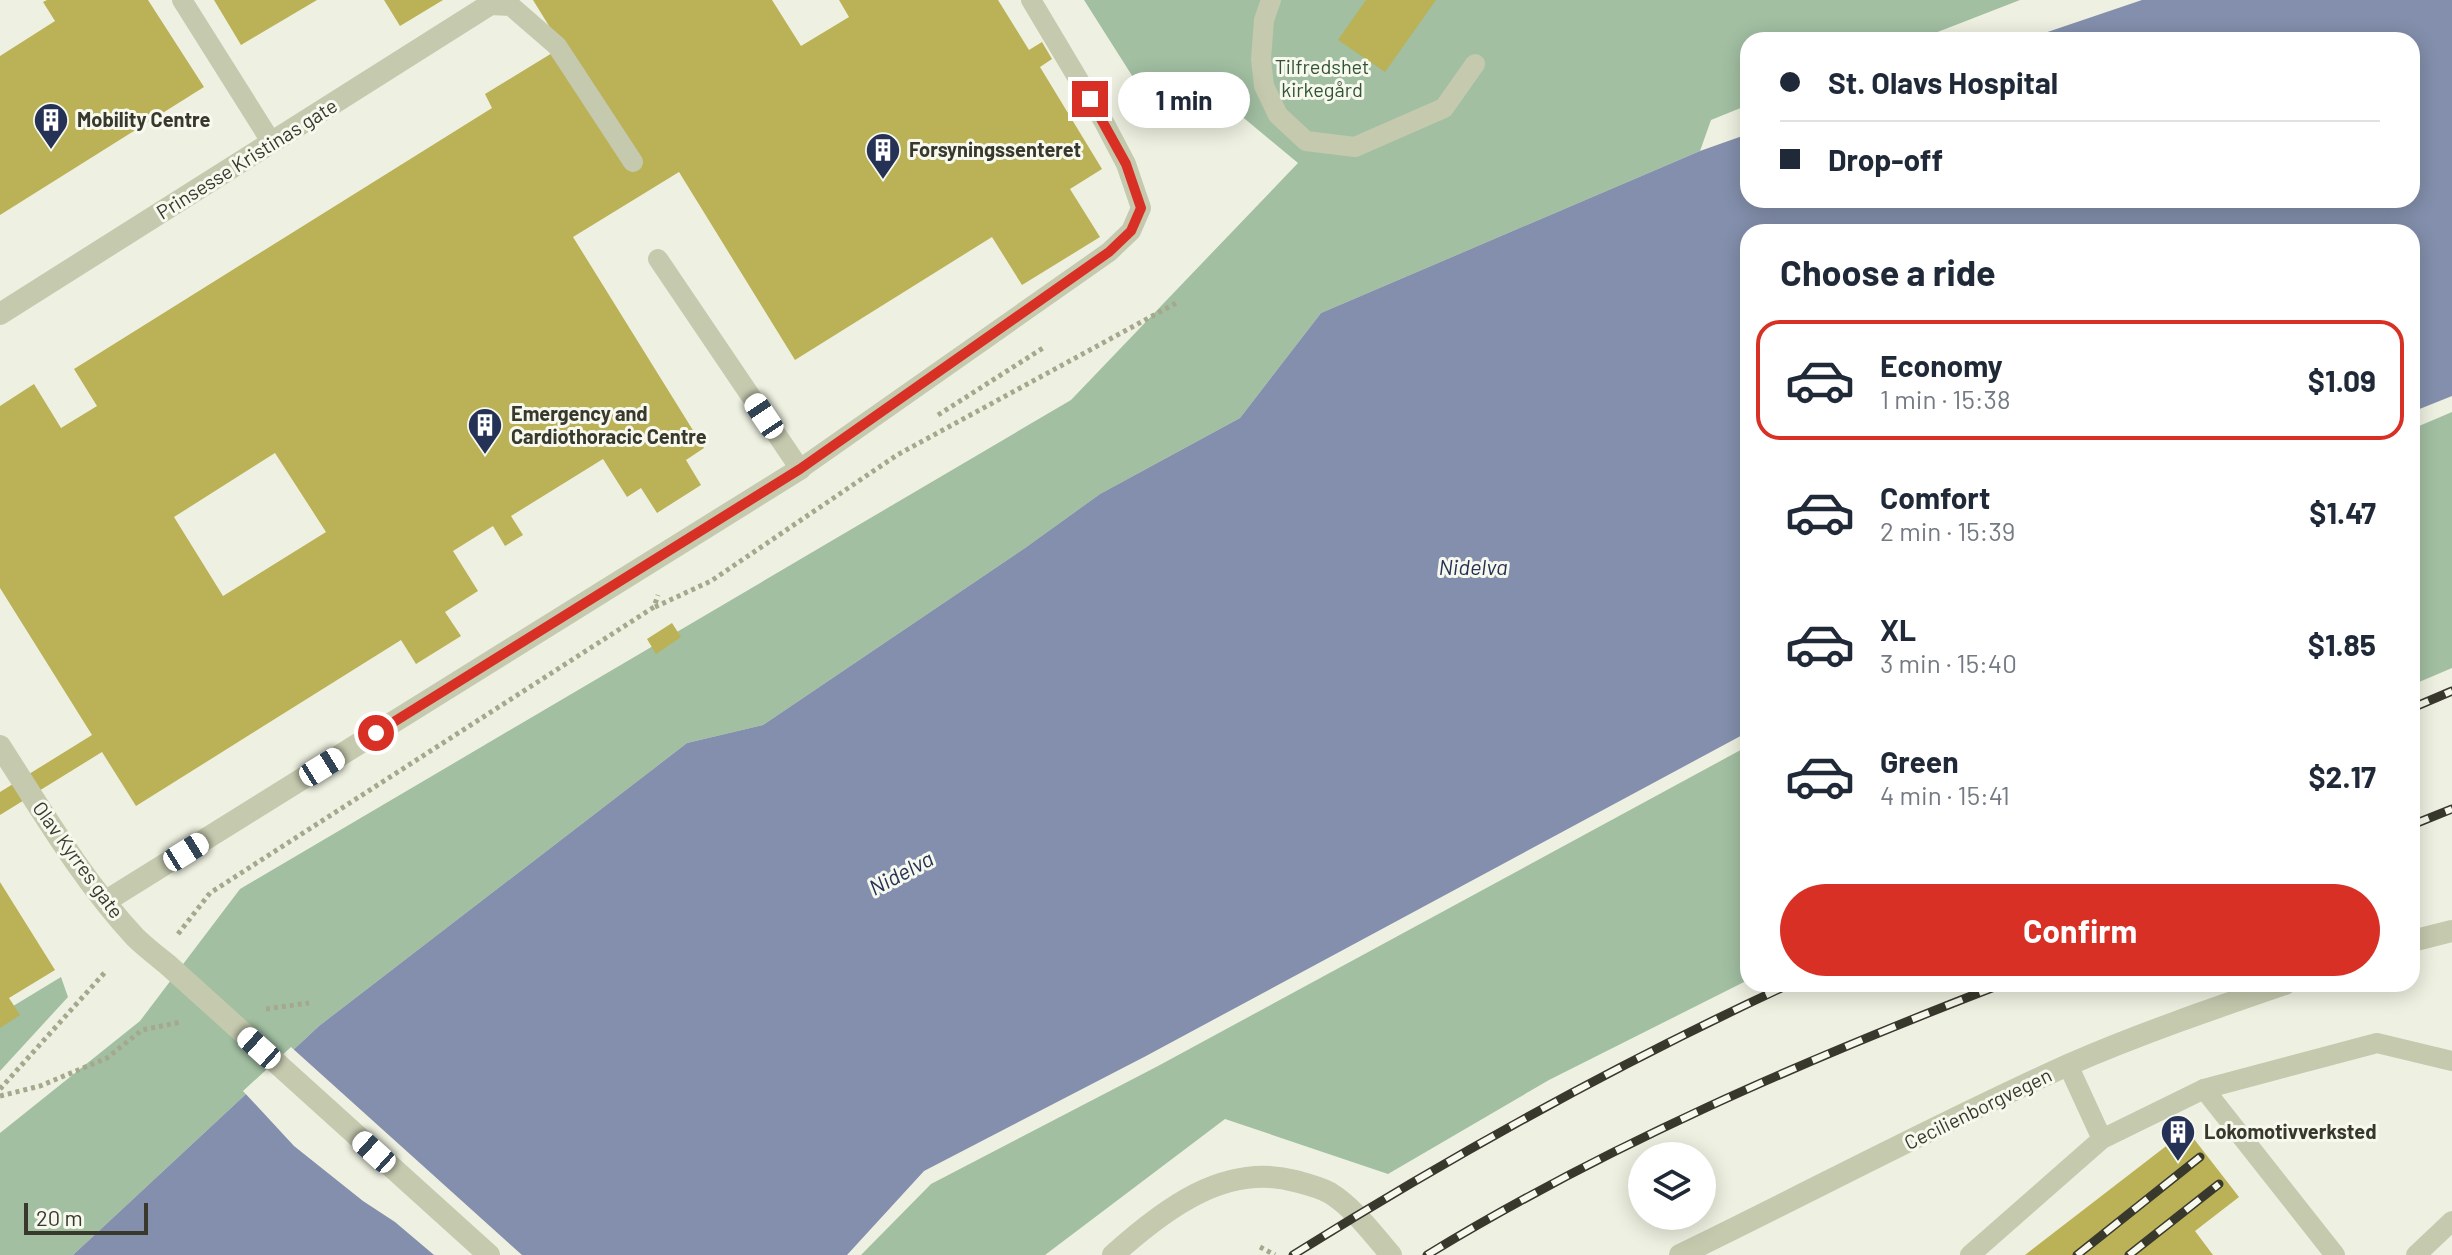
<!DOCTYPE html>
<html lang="en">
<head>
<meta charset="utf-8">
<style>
  :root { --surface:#fff; --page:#f2f2f3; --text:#1f2937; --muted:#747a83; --line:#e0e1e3; --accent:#d93025 }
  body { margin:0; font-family:Barlow,sans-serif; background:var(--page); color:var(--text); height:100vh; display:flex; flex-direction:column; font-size:30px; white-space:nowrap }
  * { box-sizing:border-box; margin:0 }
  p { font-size:26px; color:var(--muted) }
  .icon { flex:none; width:44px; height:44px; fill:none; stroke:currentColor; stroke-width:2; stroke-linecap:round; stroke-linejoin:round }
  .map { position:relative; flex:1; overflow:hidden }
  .side { position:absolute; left:1740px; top:224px; width:680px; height:768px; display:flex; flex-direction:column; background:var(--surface); border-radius:24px; box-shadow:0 4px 20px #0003 }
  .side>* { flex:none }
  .banner { position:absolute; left:1740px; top:32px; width:680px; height:176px; border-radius:24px; box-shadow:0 4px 20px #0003; display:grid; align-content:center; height:176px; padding:0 40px; background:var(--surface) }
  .tools { position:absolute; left:1628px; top:1142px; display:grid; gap:16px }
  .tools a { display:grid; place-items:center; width:88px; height:88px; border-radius:50%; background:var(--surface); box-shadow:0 4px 20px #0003; font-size:40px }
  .scale { position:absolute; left:24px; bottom:20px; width:124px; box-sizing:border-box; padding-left:8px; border:4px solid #38382c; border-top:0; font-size:22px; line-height:28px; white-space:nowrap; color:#38382c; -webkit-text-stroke:6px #f7f9ee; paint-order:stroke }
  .end { position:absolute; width:36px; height:36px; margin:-18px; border:10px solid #d93025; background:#fff; box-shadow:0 0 0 4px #fff }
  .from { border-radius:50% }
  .bubble { position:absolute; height:56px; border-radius:28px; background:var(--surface); box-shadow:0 4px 20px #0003; font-size:26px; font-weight:700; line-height:56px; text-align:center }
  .car { position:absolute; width:24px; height:48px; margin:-24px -12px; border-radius:10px; box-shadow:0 0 6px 2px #0007; background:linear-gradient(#fff 24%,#345 0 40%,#fff 0 76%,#345 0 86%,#fff 0) }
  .banner b { display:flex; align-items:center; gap:28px; height:76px; font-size:30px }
  .banner b+b { border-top:2px solid var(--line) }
  .banner i { width:20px; height:20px; background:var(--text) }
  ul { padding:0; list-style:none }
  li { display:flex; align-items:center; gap:24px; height:120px; margin:0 16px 12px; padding:0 24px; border:4px solid transparent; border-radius:24px }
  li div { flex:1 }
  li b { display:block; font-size:30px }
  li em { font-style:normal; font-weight:700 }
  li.selected { border-color:var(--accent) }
  li>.icon { width:72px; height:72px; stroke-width:1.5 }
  h2 { padding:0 40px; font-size:36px; line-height:96px }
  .cta { display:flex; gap:16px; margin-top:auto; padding:16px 40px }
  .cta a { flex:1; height:92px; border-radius:48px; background:var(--accent); color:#fff; font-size:32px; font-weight:700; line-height:92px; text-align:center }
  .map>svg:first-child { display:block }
</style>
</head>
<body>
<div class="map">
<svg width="2452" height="1255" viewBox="0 0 2452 1255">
  <rect width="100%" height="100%" fill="#eef1e1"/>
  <g fill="#a2bfa2">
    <polygon points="1084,0 2020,0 1917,40 1748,40 1748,105 1711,120 1700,151 1321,313 1240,418 1100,494 1025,548 763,725 687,743 319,1026 73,1255 0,1255 0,1133 140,1021 240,889 1071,400 1298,163 1221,99 1164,126"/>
    <polygon points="2452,412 2452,668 2412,685 2412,429"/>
    <polygon points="1748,746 1748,980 1549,1080 1388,1174 1225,1119 1045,1255 861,1255 931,1184 1158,1066"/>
    <polygon points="61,977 68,997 0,1071 0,1014"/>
  </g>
  <polygon fill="#838fac" points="2142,0 2452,0 2452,396 2412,412 2412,232 1748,232 1748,732 1146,1056 924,1171 847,1255 73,1255 319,1026 687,743 763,725 1025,548 1100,494 1240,418 1321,313 1700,151 1748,134 1748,200 2412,200 2412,40 2024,40"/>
  <polygon fill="#eef1e1" points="291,1047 522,1255 434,1255 395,1222 363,1201 294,1146 243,1091"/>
  <g fill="#bbb156" fill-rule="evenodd">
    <polygon points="47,0 148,0 204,87 0,215 0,56 55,21 43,2"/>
    <polygon points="214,0 317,0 241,45"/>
    <polygon points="384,0 443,0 400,26"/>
    <path d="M533,0h239l29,46 48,-29 -10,-17h159l31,50 13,-8 10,17 -12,8 62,102 -32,20 30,48 -78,48 -30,-48 -197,123 -116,-188 -106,65 131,211 -18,12 15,25 -44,28 -16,-25 -14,9 -24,-38 -92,57 12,19 -10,6 -8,5 -12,-20 -40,25 25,40 -33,21 16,24 -45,28 -15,-24 -265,166 -34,-54 -102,63v-23l92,-57 -92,-147v-182l34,-22 27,44 36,-22 -23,-37 418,-261 -7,-14 77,-47zM275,453l51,79 -103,64 -49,-79z"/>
    <polygon points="1366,0 1436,0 1385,72 1338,40"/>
    <polygon points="672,623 681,637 656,654 647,639"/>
    <polygon points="0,882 55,970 9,998 20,1015 0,1028"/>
    <polygon points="2187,1130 2239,1197 2195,1231 2213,1255 2025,1255"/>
  </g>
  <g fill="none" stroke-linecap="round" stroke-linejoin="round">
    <g stroke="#a6a88d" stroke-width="5" stroke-dasharray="4 4" stroke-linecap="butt">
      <polyline points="938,415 1043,348"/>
      <polyline points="655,607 711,581 897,455 1178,302"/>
      <polyline points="178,934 210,893 654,607 658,595"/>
      <polyline points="266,1009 309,1003"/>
      <polyline points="0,1089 107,970"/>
      <polyline points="0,1096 40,1086 107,1058 142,1030 181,1022"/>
      <polyline points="1260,1247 1275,1255"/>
    </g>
    <g stroke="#c5c9ae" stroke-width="20">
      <polyline points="182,0 272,143"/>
      <polyline points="1271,0 1264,20 1261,59 1264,86 1278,115 1306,141 1355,147 1444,108 1475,64"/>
      <polyline points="489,5 511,6 557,46 633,162"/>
      <polyline points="658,259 800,469 1109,252 1131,231 1141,208 1126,164 1105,124 1031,0"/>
      <polyline points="2068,1065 2102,1139"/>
      <polyline points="2204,1089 2335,1255"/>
      <polyline points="1970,1255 2102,1139 2204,1089 2377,1043 2452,1061"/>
      <polyline points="2416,1255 2452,1221"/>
    </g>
    <g stroke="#c5c9ae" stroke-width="22">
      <polyline points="0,314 489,5 490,0"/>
      <polyline points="106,901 800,469"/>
    </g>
    <g stroke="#c5c9ae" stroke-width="22">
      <path d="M0,746c42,65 82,134 135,191 10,10 22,19 33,28"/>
      <polyline points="2412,941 2452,931"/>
      <path d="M1113,1255c49,-44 111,-93 182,-74 11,3 24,6 35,12 24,15 42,40 61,62"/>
      <path d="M1680,1255c130,-63 257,-131 388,-190 71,-31 144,-56 217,-81"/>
    </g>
    <g stroke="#38382c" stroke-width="9">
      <g id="rail">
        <polyline points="2412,708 2452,691"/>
        <polyline points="2412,825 2452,809"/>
        <path d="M1293,1255c160,-100 326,-192 497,-271"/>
        <path d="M1427,1255c182,-111 376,-194 575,-271"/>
        <polyline points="2077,1255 2200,1157"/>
        <polyline points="2129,1255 2219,1184"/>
      </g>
    </g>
    <use href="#rail" stroke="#f7f9ee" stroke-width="6" stroke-dasharray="18" stroke-linecap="butt"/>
    <polyline stroke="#c5c9ae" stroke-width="22" points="168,965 489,1255"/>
  </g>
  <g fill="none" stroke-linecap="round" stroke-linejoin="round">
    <polyline stroke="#d93025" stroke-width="10" points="376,733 800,469 1109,252 1131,231 1141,208 1126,164 1090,99"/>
  </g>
  <defs>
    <g id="building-pin" transform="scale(1.8)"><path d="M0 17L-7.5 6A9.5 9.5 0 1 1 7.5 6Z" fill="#253256" stroke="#f7f9ee"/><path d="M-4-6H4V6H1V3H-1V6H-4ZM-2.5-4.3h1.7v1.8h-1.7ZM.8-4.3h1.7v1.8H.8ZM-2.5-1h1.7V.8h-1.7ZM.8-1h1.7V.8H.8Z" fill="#fff"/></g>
  </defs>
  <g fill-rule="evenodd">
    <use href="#building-pin" x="51" y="120"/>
    <use href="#building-pin" x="883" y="150"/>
    <use href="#building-pin" x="485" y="425"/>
    <use href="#building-pin" x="2178" y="1132"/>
  </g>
  <g text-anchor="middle" stroke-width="6" stroke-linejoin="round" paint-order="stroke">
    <g font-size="20" fill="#325433" stroke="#f7f9ee">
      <text x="1322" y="74">Tilfredshet<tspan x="1322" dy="23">kirkegård</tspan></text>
    </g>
    <g font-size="20" font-weight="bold" fill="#38382c" stroke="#f7f9ee" text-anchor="start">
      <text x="77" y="127">Mobility Centre</text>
      <text x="909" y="157">Forsyningssenteret</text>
      <text x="511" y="421">Emergency and<tspan x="511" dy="23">Cardiothoracic Centre</tspan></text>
      <text x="2204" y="1139">Lokomotivverksted</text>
    </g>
    <g font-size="20" fill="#38382c" stroke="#f7f9ee">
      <text transform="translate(247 159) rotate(-32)" y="7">Prinsesse Kristinas gate</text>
      <text transform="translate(78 860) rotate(54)" y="7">Olav Kyrres gate</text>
      <text transform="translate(1978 1109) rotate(-26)" y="7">Cecilienborgvegen</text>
    </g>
    <g font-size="22" font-style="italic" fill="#253256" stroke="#f7f9ee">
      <text x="1473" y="575">Nidelva</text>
      <text transform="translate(901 873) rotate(-28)" y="8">Nidelva</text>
    </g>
  </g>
</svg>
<div class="tools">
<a><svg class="icon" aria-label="layers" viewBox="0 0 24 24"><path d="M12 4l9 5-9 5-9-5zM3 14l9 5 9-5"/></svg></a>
</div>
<div class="scale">20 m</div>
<i class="end from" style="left:376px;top:733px"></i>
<i class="end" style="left:1090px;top:99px"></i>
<div class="bubble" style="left:1118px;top:72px;width:132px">1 min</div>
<i class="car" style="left:764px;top:416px;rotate:326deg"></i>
<i class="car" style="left:322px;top:767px;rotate:58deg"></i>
<i class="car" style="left:186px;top:852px;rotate:58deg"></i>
<i class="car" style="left:259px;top:1048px;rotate:312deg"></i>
<i class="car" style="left:374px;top:1152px;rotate:312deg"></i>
<div class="banner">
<b><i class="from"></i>St. Olavs Hospital</b>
<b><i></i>Drop-off</b>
</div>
<section class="side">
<h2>Choose a ride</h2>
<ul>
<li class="selected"><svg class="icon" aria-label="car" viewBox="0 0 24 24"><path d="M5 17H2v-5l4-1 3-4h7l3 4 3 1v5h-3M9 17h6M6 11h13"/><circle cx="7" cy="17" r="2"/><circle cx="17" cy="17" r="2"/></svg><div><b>Economy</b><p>1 min · 15:38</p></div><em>$1.09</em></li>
<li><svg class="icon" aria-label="car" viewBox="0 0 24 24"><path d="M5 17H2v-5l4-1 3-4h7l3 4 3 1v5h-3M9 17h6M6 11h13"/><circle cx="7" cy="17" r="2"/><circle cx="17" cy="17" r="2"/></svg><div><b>Comfort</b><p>2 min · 15:39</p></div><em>$1.47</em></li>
<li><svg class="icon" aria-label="car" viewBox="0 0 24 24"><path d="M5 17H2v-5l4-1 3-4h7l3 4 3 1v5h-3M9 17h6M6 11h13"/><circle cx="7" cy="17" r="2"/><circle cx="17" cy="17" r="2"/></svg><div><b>XL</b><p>3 min · 15:40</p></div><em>$1.85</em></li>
<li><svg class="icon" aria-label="car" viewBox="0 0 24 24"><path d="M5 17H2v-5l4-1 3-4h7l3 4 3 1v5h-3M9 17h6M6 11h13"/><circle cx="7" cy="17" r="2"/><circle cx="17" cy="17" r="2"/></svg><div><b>Green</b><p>4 min · 15:41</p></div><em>$2.17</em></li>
</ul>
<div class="cta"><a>Confirm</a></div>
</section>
</div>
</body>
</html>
